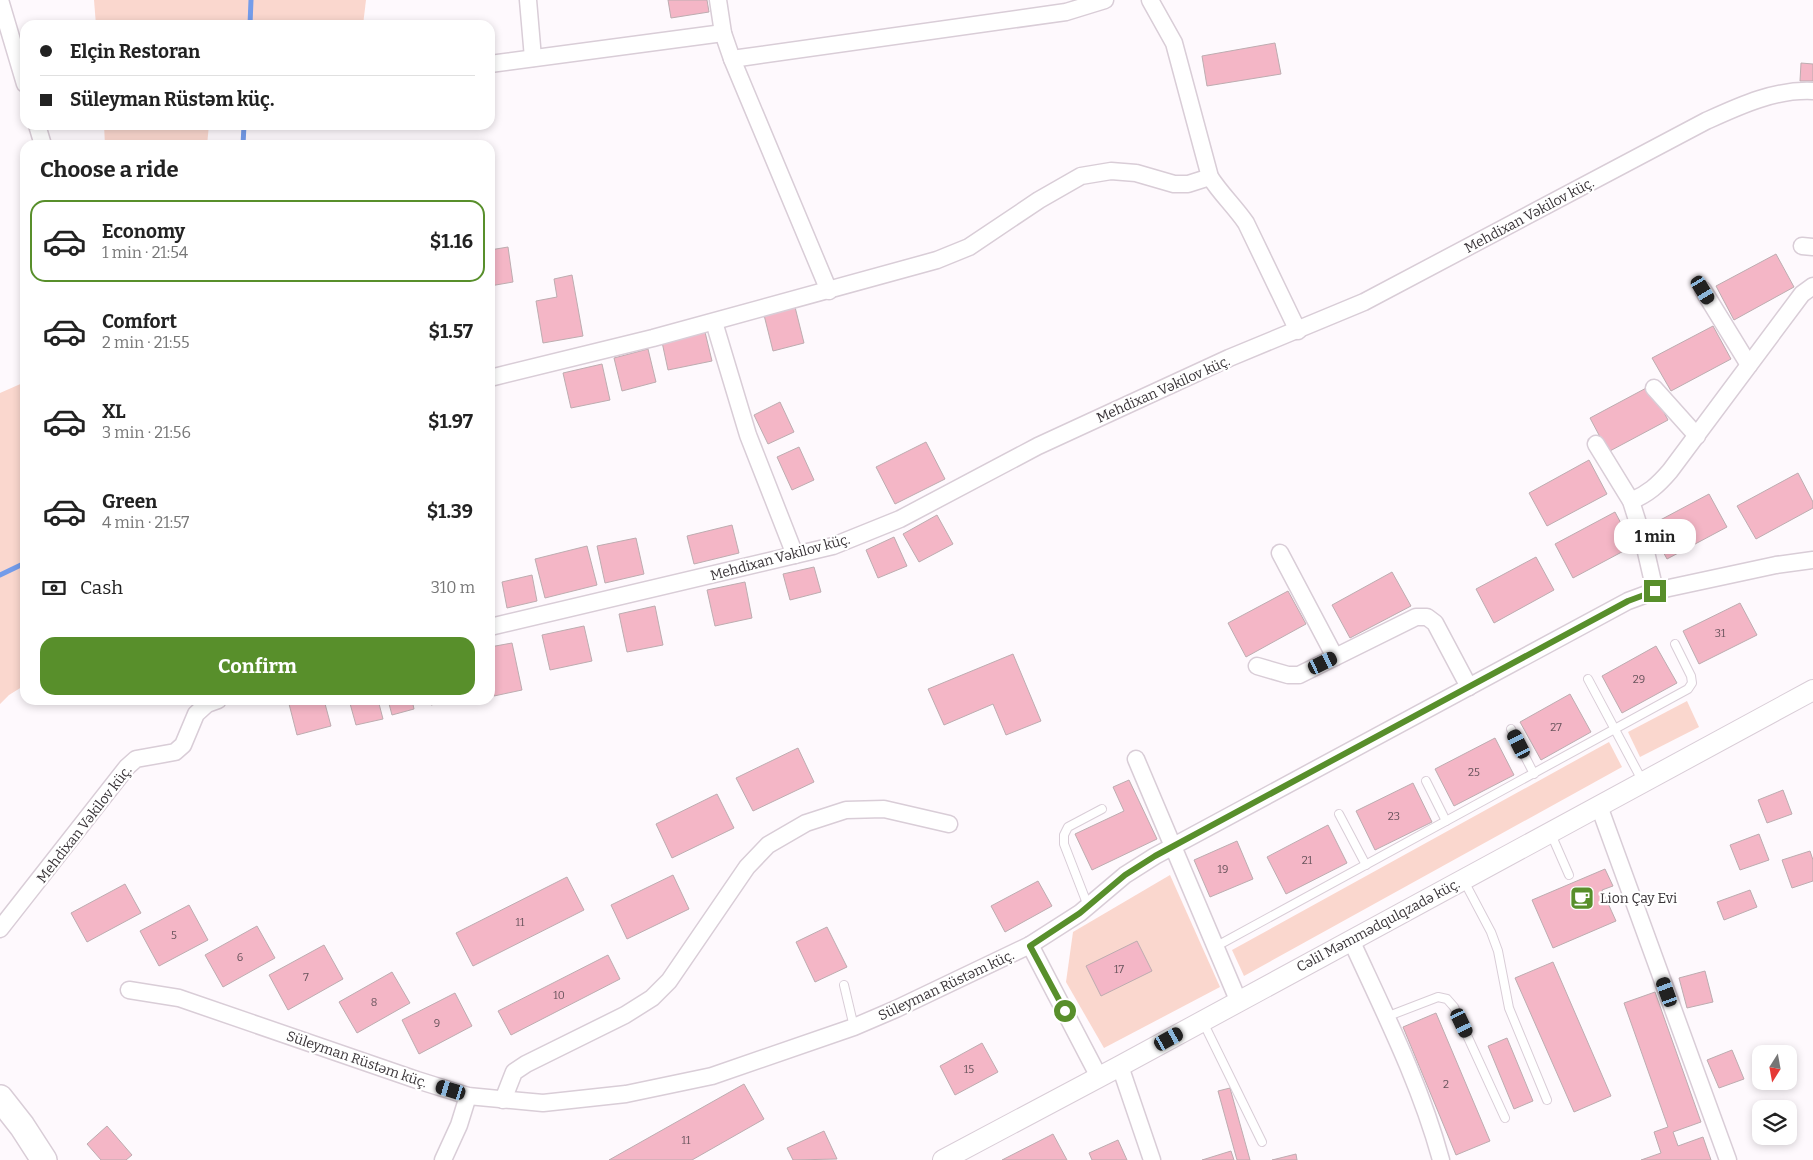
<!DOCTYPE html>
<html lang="en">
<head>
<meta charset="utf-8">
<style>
  :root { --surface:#fff; --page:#f2f2f2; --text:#222; --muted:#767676; --line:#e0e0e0; --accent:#588f2b }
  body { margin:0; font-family:Bitter,serif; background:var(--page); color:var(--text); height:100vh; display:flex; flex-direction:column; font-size:19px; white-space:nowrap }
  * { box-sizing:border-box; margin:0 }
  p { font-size:16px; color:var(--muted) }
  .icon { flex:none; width:28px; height:28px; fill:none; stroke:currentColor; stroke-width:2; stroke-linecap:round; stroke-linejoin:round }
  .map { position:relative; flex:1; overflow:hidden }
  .panel { position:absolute; left:20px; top:140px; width:475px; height:565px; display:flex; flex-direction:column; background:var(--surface); border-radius:15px; box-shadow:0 2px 8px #0003 }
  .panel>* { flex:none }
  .top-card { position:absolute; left:20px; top:20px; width:475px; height:110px; border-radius:15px; box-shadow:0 2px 8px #0003; display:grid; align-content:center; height:110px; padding:0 20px; background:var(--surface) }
  .needle { width:32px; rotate:191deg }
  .controls { position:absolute; left:1752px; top:1045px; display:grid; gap:10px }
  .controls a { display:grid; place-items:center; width:45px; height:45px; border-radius:10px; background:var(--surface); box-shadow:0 2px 8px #0003; font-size:25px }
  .end { position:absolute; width:22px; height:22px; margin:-11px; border:6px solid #588f2b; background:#fff; box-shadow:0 0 0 2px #fff }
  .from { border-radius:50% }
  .bubble { position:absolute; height:35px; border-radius:15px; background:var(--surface); box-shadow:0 2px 8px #0003; font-size:16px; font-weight:700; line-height:35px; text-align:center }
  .car { position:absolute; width:15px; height:30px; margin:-15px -8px; border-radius:6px; box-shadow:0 0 4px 1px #0007; background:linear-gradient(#222 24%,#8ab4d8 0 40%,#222 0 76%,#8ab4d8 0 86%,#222 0) }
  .top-card b { display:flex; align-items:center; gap:18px; height:48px; font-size:19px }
  .top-card b+b { border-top:1px solid var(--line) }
  .top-card i { width:12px; height:12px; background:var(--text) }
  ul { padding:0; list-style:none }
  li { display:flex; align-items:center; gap:15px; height:82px; margin:0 10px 8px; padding:0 10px; border:2px solid transparent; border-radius:15px }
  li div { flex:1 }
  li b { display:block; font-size:19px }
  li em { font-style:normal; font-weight:700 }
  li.on { border-color:var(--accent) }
  li>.icon { width:45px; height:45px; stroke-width:1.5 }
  h2 { padding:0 20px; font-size:22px; line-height:60px }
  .pay { display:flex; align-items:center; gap:12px; height:55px; padding:0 20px; font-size:19px }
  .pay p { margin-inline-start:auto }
  .button { display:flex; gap:10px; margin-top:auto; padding:10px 20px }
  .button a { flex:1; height:58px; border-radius:15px; background:var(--accent); color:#fff; font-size:20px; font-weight:700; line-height:58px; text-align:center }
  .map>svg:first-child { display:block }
</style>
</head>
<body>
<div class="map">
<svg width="1813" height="1160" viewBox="0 0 1813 1160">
  <rect width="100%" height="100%" fill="#fef9fd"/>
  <g fill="#fad7ce">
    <polygon points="94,0 366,0 363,25 96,25"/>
    <polygon points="104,125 209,125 207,145 105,145"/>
    <polygon points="25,382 25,685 9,695 0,704 0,393"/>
    <polygon points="1687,701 1699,727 1640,757 1628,732"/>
    <polygon points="1609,742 1622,767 1244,976 1232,950"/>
    <polygon points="1170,875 1220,987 1104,1048 1066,982 1073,932"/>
  </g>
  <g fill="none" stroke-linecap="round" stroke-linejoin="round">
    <g stroke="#749cea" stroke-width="5">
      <polyline points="250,25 251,0"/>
      <polyline points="243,145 244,125"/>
      <polyline points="0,575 25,563"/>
    </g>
  </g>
  <g fill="#f4b6c6" stroke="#bdacb0">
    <polygon points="668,0 707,0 709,12 671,18"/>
    <polygon points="1275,43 1281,74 1207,86 1202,56"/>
    <polygon points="1801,63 1813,64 1813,81 1800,81"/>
    <polygon points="508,247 513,282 490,286 490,250"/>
    <polygon points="1776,254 1794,287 1734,320 1716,286"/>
    <polygon points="572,275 583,336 543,343 536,301 557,297 554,279"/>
    <polygon points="795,307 804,343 773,351 764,315"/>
    <polygon points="1713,326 1731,359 1671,391 1652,358"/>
    <polygon points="705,332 712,361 668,370 662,342"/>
    <polygon points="648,349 656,382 622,391 614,358"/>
    <polygon points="602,364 610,400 571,408 563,373"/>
    <polygon points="1650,386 1668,420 1608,452 1590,418"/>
    <polygon points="780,402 794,432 768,444 754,415"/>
    <polygon points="926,442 945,479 895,504 876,467"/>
    <polygon points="799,447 814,480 792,490 777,457"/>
    <polygon points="1589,460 1607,494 1547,526 1529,493"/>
    <polygon points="1798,473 1813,502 1813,508 1756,539 1737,506"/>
    <polygon points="1709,494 1727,527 1667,559 1649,526"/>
    <polygon points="1615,512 1633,546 1573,578 1555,544"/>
    <polygon points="937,515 953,544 919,562 903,534"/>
    <polygon points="732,525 739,553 694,564 687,536"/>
    <polygon points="894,537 907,566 878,578 866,550"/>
    <polygon points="636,538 644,574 605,583 597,546"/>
    <polygon points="587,546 597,585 545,598 535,559"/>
    <polygon points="1536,557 1554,590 1494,623 1476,589"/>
    <polygon points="814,567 821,592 790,600 783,574"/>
    <polygon points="1392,572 1411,606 1350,638 1332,605"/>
    <polygon points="532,575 537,601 507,608 502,582"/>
    <polygon points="745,582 752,618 715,626 707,590"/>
    <polygon points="1288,591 1306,624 1246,657 1228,623"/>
    <polygon points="1740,603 1757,635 1699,664 1683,631"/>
    <polygon points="655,606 663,645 627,652 619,614"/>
    <polygon points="584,626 592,661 550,670 542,635"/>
    <polygon points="512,643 522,690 494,696 490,680 490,647"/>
    <polygon points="1656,646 1677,683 1622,713 1602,676"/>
    <polygon points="1013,654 1041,721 1006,735 993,704 944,725 928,689"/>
    <polygon points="1570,694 1591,732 1541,760 1520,722"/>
    <polygon points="288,700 324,700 331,726 297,735"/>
    <polygon points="349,700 378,700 383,719 356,725"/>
    <polygon points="388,700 412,700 414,709 392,715"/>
    <polygon points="429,700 452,700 431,705"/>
    <polygon points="1495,738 1514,775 1454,806 1435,769"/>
    <polygon points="798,748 814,782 753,811 736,778"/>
    <polygon points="1129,780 1157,839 1092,870 1075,834 1124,811 1113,787"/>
    <polygon points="1413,783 1432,822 1375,850 1356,811"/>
    <polygon points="1783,790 1792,814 1767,823 1758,800"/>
    <polygon points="717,794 734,828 672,858 656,824"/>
    <polygon points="1328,825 1347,863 1286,894 1267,857"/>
    <polygon points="1759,834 1769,860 1740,870 1730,845"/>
    <polygon points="1237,841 1253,879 1210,897 1194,860"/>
    <polygon points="1810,851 1813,860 1813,881 1792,888 1782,860"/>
    <polygon points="1605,869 1613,886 1602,890 1616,921 1553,948 1532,900"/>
    <polygon points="673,875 689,909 627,939 611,905"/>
    <polygon points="567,877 584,910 473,966 456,933"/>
    <polygon points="1038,881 1052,906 1005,932 991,906"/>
    <polygon points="125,884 141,913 87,942 71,913"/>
    <polygon points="1750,890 1757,907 1724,920 1717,902"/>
    <polygon points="189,905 208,940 159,966 140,931"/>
    <polygon points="257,926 275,958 223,987 205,955"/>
    <polygon points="827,927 847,967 815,982 796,942"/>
    <polygon points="1137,941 1152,971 1101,996 1086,966"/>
    <polygon points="324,945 343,979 288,1010 269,975"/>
    <polygon points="608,955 620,979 511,1035 498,1011"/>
    <polygon points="1553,962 1611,1096 1574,1112 1515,978"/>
    <polygon points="1705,971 1713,1002 1687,1008 1679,978"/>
    <polygon points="392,972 410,1003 357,1033 339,1002"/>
    <polygon points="1655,992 1701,1122 1673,1132 1678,1146 1703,1137 1711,1160 1641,1160 1661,1153 1654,1132 1668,1127 1624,1003"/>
    <polygon points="455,993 472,1026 419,1054 402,1020"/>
    <polygon points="1436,1013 1490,1141 1456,1155 1403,1027"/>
    <polygon points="1507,1038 1533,1101 1514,1109 1488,1046"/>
    <polygon points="982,1043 998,1072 955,1095 940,1066"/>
    <polygon points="1732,1050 1744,1079 1719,1088 1707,1060"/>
    <polygon points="744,1084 764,1119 692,1160 609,1160"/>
    <polygon points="1230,1088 1250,1160 1237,1160 1218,1091"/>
    <polygon points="107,1126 132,1155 126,1160 101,1160 87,1144"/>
    <polygon points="824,1131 837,1159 793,1160 787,1148"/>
    <polygon points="1053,1134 1067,1160 1002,1160"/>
    <polygon points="1118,1140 1127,1160 1092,1160 1089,1153"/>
    <polygon points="1231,1151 1234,1160 1202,1160"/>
    <polygon points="1296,1154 1297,1160 1272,1160"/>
  </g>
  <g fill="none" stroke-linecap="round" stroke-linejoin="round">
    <g stroke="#d9cdd7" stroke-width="10">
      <g id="service">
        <polyline points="1588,679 1643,782"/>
        <polyline points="1511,729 1534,774"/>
        <polyline points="1426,781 1446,821"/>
        <polyline points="1339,814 1366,865"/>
        <polyline points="1551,834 1569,875"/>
        <polyline points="1464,881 1491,932 1498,951 1509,1008 1547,1100"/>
        <polyline points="1088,906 1064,844 1064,835 1068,827 1102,809"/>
        <polyline points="1215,947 1688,689 1692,683 1691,676 1675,644"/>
        <polyline points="844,985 854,1027"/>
        <polyline points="1386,1017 1438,997 1447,999 1454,1007 1505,1118"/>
        <polyline points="1203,1022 1262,1142"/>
      </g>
    </g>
    <g stroke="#d9cdd7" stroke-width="19">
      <g id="minor">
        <polyline points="0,0 25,84"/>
        <polyline points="528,0 533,58"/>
        <polyline points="718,0 723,33 732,59 829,291"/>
        <path d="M1150,0l24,43 36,134c11,17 25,30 36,46l52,108"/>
        <polyline points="732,59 1066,12 1105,0"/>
        <polyline points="490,64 723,33"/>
        <polyline points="37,125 43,145"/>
        <polyline points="1802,246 1813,247"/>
        <polyline points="1703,290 1749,365"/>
        <polyline points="714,322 748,435 795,555"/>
        <polyline points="490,378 653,338 937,260 969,247 1039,200 1081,176 1111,171 1136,173 1174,184 1188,184 1210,177"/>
        <polyline points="1654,388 1697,436"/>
        <polyline points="1596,444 1631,501 1643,539 1655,591"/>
        <path d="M1631,501c17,-7 27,-16 39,-30l132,-177 11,-8"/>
        <polyline points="1280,553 1335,657"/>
        <path d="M490,627l343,-81 67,-27 138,-73 191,-88 135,-56 342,-181c33,-15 69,-32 107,-30"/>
        <polyline points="1257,666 1288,675 1299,675 1416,617 1427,617 1435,623 1469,687"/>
        <polyline points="1136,759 1238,1000"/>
        <polyline points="1599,806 1728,1160"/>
        <polyline points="0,929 127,767 136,759 175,752 183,745 196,714 207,704 218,700"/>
        <path d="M1351,940c33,72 69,143 90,220"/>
        <polyline points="1030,945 1099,1077"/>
        <polyline points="129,990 179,998 417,1080 468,1096 543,1103 626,1094 712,1076 854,1027 896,1009 1030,945 1080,913 1125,875 1155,856 1628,601 1655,591 1776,565 1813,560"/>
        <polyline points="1120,1066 1152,1160"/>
        <polyline points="503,1100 514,1072 526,1064 625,1015 652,998 669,981 747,867 768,845 806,823 846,810 884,809 949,824"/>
        <polyline points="443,1160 459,1125 468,1096"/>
      </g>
    </g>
    <g stroke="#d9cdd7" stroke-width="22">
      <polyline id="tertiary" points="943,1160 1120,1066 1813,690"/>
    </g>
    <g stroke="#d9cdd7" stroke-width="28">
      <polyline id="primary" points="0,1098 22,1126 44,1160"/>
    </g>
    <use href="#service" stroke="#fff" stroke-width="8"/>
    <use href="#minor" stroke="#fff" stroke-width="16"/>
    <use href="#tertiary" stroke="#fff" stroke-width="20"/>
    <use href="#primary" stroke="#fff" stroke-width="25"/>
  </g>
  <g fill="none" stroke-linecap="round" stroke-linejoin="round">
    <polyline stroke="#588f2b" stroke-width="6" points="1065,1011 1030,946 1080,913 1125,875 1155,856 1628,601 1655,591"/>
  </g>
  <defs>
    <g id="cafe-square" transform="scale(1.25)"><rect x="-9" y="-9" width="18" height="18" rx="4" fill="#588f2b" stroke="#fff"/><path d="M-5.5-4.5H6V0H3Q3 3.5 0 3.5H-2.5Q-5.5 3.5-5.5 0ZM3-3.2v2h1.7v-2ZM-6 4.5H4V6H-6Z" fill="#fff"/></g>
  </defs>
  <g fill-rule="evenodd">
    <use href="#cafe-square" x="1582" y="898"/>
  </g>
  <g text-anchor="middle" stroke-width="4.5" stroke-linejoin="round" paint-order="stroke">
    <g font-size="11" fill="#68545c">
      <text x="1720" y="637">31</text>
      <text x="1639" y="683">29</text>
      <text x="1556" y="731">27</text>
      <text x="1474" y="776">25</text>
      <text x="1394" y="820">23</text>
      <text x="1307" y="864">21</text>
      <text x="1223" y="873">19</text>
      <text x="520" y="926">11</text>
      <text x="174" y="939">5</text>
      <text x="240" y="961">6</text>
      <text x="1119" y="973">17</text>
      <text x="306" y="981">7</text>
      <text x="559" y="999">10</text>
      <text x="374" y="1006">8</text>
      <text x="437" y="1027">9</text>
      <text x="969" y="1073">15</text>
      <text x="1446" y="1088">2</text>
      <text x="686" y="1144">11</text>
    </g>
    <g font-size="14" fill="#393438" stroke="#fff">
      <text transform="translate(1529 215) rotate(-28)" y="5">Mehdixan Vəkilov küç.</text>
      <text transform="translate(1163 389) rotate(-24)" y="5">Mehdixan Vəkilov küç.</text>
      <text transform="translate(780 557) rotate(-15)" y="5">Mehdixan Vəkilov küç.</text>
      <text transform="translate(84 824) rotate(-52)" y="5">Mehdixan Vəkilov küç.</text>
      <text transform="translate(1378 925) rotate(-28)" y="5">Cəlil Məmmədqulqzadə küç.</text>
      <text transform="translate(946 985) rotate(-25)" y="5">Süleyman Rüstəm küç.</text>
      <text transform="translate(357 1059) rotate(19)" y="5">Süleyman Rüstəm küç.</text>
    </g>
    <g font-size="14" fill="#393438" stroke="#fff" text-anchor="start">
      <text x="1600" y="903">Lion Çay Evi</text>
    </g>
  </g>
</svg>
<div class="controls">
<a><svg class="needle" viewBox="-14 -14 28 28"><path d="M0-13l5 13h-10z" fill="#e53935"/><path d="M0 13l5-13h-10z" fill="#767676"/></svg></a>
<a><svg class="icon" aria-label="layers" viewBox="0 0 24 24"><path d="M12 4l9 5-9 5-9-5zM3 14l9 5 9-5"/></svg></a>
</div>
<i class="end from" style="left:1065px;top:1011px"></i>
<i class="end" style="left:1655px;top:591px"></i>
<div class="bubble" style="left:1614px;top:519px;width:82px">1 min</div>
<i class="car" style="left:1703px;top:290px;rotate:149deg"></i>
<i class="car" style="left:1323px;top:663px;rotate:64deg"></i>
<i class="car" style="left:1519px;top:744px;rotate:333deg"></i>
<i class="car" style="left:1667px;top:992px;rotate:340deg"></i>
<i class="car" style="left:1462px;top:1023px;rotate:155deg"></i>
<i class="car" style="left:1169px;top:1039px;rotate:61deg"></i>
<i class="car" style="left:451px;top:1090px;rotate:287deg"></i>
<div class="top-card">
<b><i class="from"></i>Elçin Restoran</b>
<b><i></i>Süleyman Rüstəm küç.</b>
</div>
<section class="panel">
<h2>Choose a ride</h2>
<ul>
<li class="on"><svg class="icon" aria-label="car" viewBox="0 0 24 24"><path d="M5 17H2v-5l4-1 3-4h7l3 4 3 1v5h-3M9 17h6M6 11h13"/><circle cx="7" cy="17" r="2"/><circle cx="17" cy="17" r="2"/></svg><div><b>Economy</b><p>1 min · 21:54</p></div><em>$1.16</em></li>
<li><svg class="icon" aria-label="car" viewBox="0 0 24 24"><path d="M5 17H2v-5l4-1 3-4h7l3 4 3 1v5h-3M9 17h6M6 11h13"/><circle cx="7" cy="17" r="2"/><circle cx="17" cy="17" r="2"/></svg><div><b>Comfort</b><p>2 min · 21:55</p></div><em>$1.57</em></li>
<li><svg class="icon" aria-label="car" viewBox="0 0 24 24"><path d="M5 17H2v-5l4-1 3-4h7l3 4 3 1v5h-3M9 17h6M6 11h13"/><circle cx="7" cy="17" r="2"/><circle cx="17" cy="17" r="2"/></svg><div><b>XL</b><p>3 min · 21:56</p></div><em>$1.97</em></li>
<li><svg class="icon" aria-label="car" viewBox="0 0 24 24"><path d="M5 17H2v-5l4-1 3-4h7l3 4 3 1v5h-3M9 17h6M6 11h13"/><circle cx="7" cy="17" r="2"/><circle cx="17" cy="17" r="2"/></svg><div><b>Green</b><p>4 min · 21:57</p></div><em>$1.39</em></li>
</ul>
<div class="pay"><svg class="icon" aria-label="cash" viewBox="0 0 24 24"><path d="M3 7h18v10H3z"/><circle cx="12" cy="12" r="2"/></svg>Cash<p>310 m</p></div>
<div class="button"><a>Confirm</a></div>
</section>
</div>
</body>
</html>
